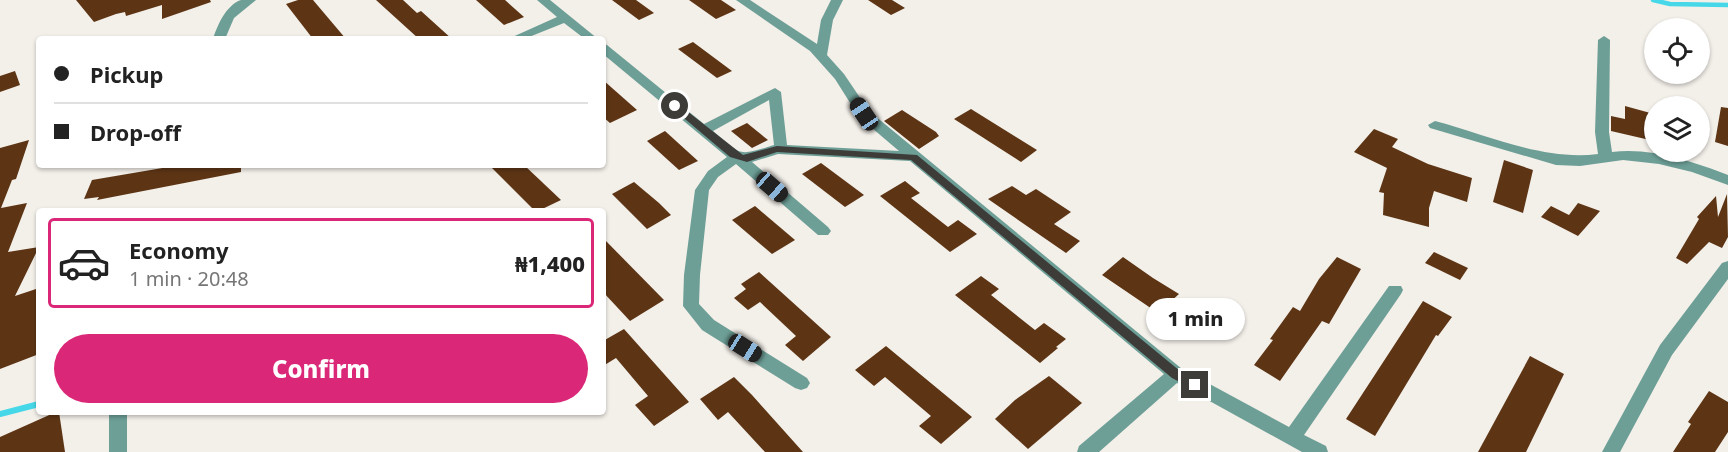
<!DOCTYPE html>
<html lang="en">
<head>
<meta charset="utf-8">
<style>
  :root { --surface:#fff; --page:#f6f6f6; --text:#222; --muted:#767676; --line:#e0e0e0; --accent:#db2777 }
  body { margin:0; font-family:"Noto Sans",sans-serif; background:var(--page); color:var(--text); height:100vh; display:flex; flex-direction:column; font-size:22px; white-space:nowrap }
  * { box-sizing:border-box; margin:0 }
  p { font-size:20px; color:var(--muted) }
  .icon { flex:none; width:33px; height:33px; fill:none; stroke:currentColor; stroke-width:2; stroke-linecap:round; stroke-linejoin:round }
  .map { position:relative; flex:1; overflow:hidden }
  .drawer { position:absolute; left:36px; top:208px; width:570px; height:207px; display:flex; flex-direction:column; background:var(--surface); border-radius:6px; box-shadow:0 2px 4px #0004 }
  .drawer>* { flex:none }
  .guide { position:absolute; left:36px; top:36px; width:570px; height:132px; border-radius:6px; box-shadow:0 2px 4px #0004; display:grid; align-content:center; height:132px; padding:0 18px; background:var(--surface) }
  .controls { position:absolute; left:1644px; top:18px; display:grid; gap:12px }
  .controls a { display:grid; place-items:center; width:66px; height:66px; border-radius:50%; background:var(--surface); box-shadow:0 2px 4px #0004; font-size:30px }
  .end { position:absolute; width:27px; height:27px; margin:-14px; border:8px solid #3d3c39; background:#fff; box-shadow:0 0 0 3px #fff }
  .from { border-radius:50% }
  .bubble { position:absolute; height:42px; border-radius:21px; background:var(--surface); box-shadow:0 2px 4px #0004; font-size:20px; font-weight:800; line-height:42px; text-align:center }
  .car { position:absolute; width:18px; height:36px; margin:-18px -9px; border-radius:8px; box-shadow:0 0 4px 2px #0007; background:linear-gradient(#222 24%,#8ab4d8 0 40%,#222 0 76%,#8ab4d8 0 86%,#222 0) }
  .guide b { display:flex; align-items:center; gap:21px; height:57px; font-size:22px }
  .guide b+b { border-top:2px solid var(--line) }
  .guide i { width:15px; height:15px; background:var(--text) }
  ul { padding:10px 0 0; list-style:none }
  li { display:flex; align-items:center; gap:18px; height:90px; margin:0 12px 9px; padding:0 6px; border:3px solid var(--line); border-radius:6px }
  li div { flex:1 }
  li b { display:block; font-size:22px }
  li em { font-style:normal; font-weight:800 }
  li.current { border-color:var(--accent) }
  li>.icon { width:54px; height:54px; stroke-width:1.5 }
  .button { display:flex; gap:12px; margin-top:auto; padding:12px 18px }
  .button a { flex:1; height:69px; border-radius:36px; background:var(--accent); color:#fff; font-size:24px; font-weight:800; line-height:69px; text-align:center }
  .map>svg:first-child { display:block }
</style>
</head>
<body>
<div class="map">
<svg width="1728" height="452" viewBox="0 0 1728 452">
  <rect width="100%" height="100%" fill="#f3efe9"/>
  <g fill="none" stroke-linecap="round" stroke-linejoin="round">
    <polyline stroke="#46d8e8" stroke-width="4.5" points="1653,0 1670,4 1728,5"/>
    <polyline stroke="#46d8e8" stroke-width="6" points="0,414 39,404"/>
  </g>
  <g fill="#5d3515">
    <polygon points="76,0 210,0 211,2 162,19 162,5 126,16 125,12 116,14 94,22"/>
    <polygon points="298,0 313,0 346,39 313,39 286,4"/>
    <polygon points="376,0 403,0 417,13 421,11 452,39 419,39"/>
    <polygon points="476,0 505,0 524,17 504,25"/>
    <polygon points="612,0 636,0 654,13 639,20"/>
    <polygon points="689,0 721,0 736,10 716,19"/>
    <polygon points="868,0 892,0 905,8 891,15"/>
    <polygon points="693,42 732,71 717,78 678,49"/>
    <polygon points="15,71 20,85 0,92 0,76"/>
    <polygon points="603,80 637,110 610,123 603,117"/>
    <polygon points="1625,106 1654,114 1654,141 1611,131 1611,116 1625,119"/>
    <polygon points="1721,107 1728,108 1728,146 1715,142"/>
    <polygon points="971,109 1037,150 1021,162 954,119"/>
    <polygon points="902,110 936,132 939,136 919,149 884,121"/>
    <polygon points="747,123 768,140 752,148 731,131"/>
    <polygon points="1374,129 1398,139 1392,147 1428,164 1472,178 1467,202 1434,191 1429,208 1429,227 1383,215 1384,193 1379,192 1387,168 1354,152"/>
    <polygon points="665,131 698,161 679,170 647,141"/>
    <polygon points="29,140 16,179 12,180 1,208 27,203 8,252 39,247 15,296 39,288 39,354 0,369 0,148"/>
    <polygon points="1504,160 1533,170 1523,213 1493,202"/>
    <polygon points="821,163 864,195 845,207 802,174"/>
    <polygon points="180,165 241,165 241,172 97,200 99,197 84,199 92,180"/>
    <polygon points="489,165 524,165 561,200 536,212"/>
    <polygon points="905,181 920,193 911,198 948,227 958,220 977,234 950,252 880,196"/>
    <polygon points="634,182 659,203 671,215 647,229 612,194"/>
    <polygon points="1012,186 1026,195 1036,189 1071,212 1054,224 1080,241 1066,253 988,199"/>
    <polygon points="1727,194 1728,237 1722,248 1709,242 1687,264 1676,258 1699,219 1697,217 1716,196 1718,217"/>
    <polygon points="1578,203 1600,211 1578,236 1541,217 1551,206 1569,215"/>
    <polygon points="755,206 795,240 772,254 732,220"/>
    <polygon points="603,238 664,300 630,321 603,292"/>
    <polygon points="1434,252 1468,268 1460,280 1425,263"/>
    <polygon points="1123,257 1153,278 1179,294 1158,313 1102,275"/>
    <polygon points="1337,257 1361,269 1329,324 1322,321 1280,381 1254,365 1273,340 1270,339 1293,307 1300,311 1319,279"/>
    <polygon points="759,272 831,337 803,361 785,345 796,336 760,302 748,310 734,298 746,289 741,284"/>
    <polygon points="981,276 999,289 991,295 1035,330 1044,323 1066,339 1056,347 1058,348 1040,363 955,295"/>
    <polygon points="1423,301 1452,317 1438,336 1436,335 1375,436 1346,419"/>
    <polygon points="624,329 689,402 654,426 635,405 648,396 616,358 603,366 603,341"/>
    <polygon points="886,346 972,417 941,444 919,426 931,416 885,377 874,386 855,370"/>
    <polygon points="1530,356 1564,374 1526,452 1478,452"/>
    <polygon points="1049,376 1082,403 1028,449 995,419 1015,400"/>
    <polygon points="734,377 752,395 803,452 765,452 728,412 718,420 700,399"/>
    <polygon points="1709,391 1728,402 1728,432 1715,452 1673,452 1691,424 1688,422"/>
    <polygon points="56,412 59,412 65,452 0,452 0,437"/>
  </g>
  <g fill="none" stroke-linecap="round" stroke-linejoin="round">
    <g fill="#6d9f97" fill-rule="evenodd">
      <path d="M256,0l-22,18 -9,21h-12c4,-13 13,-34 28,-39 4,0 11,0 15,0z"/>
      <polygon points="537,0 550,0 598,39 585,39 564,23 524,39 508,39 557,17"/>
      <path d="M736,0h14l67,44 4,-24 10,-20h12l-10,20 -6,35 17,19 25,37 313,258 107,58 100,-141h12l2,4 -2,4 -97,141 22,11 2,6h-26l-125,-69 -78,69h-22l2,-6 85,-72 -254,-213 -132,-7 -26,8 76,65 3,4 -3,4h-10l-82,-71 -18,13 -9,13 -9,85 -1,29 15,16 93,58 3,5 -3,5 -6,2 -6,-2 -93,-58 -19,-24 1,-31 11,-85 13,-19 19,-14 -124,-103v-10l4,1 97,79 71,-36 6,4 6,53 112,6 -40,-34 -24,-38 -25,-28zM769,100l5,45c-38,12 -32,10 -61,-14z"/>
      <path d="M1604,36l6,4 -1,92 3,20c38,-5 80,9 116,23v10l-36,-13 -33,-8 -36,-4 -43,6 -24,-1 -126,-37 -2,-3 7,-4c53,14 108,40 163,33l-3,-22 3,-92z"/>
      <polygon points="1728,261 1728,279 1672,355 1620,452 1602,452 1660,345 1722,263"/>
      <rect x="109" y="412" width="18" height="40"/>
    </g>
  </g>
  <polygon fill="#3d3c39" points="672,104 678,104 743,155 777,146 917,155 1180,371 1199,382 1199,388 1191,388 1172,378 911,160 777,152 747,162 730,157 672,108"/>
</svg>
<div class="controls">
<a><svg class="icon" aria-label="locate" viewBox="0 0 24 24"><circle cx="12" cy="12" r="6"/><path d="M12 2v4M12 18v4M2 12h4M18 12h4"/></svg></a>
<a><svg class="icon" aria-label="layers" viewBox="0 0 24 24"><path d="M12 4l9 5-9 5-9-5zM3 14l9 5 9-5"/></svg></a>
</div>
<i class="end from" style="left:675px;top:106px"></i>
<i class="end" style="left:1195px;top:385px"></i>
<div class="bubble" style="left:1146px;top:298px;width:99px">1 min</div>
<i class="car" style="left:864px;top:114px;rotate:326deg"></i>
<i class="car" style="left:772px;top:187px;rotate:131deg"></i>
<i class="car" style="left:745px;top:348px;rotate:122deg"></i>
<div class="guide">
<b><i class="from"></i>Pickup</b>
<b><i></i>Drop-off</b>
</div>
<section class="drawer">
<ul>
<li class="current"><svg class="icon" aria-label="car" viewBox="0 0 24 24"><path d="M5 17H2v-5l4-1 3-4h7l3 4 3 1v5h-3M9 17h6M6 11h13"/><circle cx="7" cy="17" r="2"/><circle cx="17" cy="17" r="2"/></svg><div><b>Economy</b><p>1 min · 20:48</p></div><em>₦1,400</em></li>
</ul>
<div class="button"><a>Confirm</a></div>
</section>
</div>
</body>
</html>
